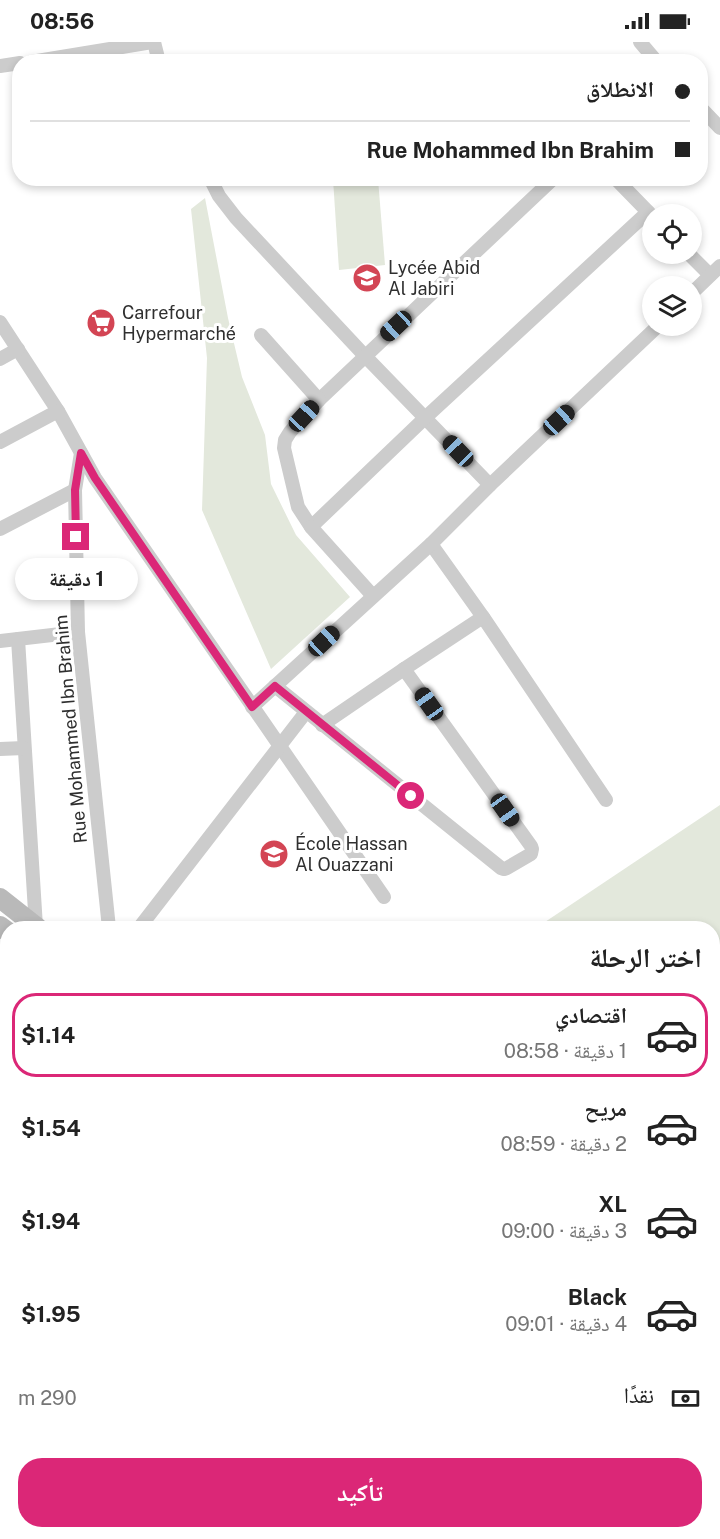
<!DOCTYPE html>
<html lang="ar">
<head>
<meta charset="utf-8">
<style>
  :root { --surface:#fff; --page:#f2f2f2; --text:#222; --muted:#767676; --line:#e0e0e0; --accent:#db2777 }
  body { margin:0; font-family:"Public Sans","Noto Naskh Arabic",sans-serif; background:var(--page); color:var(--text); direction:rtl; height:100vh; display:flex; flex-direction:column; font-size:22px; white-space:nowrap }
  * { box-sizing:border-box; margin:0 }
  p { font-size:20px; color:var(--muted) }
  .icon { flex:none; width:33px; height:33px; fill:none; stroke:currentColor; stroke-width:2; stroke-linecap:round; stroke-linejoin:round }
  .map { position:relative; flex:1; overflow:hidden; direction:ltr }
  .panel { position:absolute; left:0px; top:879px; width:720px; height:618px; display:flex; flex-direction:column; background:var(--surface); border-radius:24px 24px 0 0; box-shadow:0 3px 9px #0003; direction:rtl }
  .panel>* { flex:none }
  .banner { position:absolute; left:12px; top:12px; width:696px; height:132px; border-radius:24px; box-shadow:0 3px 9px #0003; direction:rtl; display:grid; align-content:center; height:132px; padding:0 18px; background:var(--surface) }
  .buttons { position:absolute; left:642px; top:162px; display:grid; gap:12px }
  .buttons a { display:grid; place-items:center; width:60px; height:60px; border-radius:50%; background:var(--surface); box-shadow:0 3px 9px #0003; font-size:30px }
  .end { position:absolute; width:27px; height:27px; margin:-14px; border:8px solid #db2777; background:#fff; box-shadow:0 0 0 3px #fff }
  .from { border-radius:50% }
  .bubble { position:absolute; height:42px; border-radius:21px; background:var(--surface); box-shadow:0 3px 9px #0003; font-size:20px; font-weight:700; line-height:42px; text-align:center; direction:rtl }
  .car { position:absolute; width:18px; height:36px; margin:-18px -9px; border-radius:8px; box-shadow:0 0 4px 2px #0007; background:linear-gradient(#222 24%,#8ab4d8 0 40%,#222 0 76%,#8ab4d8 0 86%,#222 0) }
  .banner b { display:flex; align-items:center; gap:21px; height:57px; font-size:22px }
  .banner b+b { border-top:2px solid var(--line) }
  .banner i { width:15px; height:15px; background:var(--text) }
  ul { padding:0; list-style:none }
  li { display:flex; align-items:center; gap:18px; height:84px; margin:0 12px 9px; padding:0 6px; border:3px solid transparent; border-radius:24px }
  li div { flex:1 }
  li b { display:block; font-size:22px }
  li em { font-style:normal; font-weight:700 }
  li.current { border-color:var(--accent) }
  li>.icon { width:54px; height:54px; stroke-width:1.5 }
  h2 { padding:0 18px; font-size:27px; line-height:72px }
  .pay { display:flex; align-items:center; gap:15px; height:66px; padding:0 18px; font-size:22px }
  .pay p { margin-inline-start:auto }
  .button { display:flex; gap:12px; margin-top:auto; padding:12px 18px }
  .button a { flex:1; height:69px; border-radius:24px; background:var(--accent); color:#fff; font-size:24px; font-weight:700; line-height:69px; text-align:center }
  .status { display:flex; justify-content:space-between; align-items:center; height:42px; padding:0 30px; background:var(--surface); direction:ltr }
  .status svg { height:16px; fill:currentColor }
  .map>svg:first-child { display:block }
</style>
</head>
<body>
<div class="status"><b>08:56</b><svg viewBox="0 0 49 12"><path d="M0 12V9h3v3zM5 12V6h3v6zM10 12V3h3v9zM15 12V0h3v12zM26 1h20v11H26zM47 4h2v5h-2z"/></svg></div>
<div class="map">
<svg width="720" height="1497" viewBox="0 0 720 1497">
  <rect width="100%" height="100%" fill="#fff"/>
  <g fill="#e3e8dc">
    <polygon points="333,137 378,137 385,223 339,228"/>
    <polygon points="205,156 228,276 242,335 265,393 271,442 296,493 350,555 271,627 202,468 207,316 191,167"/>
    <polygon points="720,763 720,1304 713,1305 712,886 536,886"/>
  </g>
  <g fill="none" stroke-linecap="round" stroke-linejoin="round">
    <g stroke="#ccc" stroke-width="14">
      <polyline points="154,0 159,20"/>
      <polyline points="640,0 657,20"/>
      <polyline points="31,20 152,0"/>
      <polyline points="0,24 20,21"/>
      <polyline points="700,65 720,86"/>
      <polyline points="210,136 219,154 236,176 365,314 490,443"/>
      <polyline points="554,136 319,358 290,390 285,398 284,406 298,465 311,485 426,375 648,170"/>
      <polyline points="615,136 652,174"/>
      <polyline points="689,212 710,233"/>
      <polyline points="692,251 720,224"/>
      <polyline points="0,280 58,369 95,436 384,855"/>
      <polyline points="261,293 319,358"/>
      <polyline points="0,317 18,307"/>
      <polyline points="0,400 58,369"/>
      <polyline points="81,411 75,448 78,590 109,886"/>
      <polyline points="311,485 373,554"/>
      <polyline points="0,487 75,448"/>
      <polyline points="431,502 483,575 606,758"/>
      <polyline points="18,597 36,885"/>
      <polyline points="0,599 78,590"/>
      <polyline points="275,644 501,826 504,827 507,826 531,812 532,807 531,804 404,627"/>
      <polyline points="252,665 431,502 490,443 658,284"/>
      <polyline points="322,683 404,627 483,575"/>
      <polyline points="0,707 24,706"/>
      <polyline points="139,886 306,670"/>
      <polyline points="0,970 8,970"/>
      <polyline points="157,1490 159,1497"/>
      <polyline points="309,1490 311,1497"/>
      <polyline points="659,1490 662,1497"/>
      <polyline points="10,1497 37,1490"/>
    </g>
    <polyline stroke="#ccc" stroke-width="16" points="526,1490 527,1497"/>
    <g stroke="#b9b9b9" stroke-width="20">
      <polyline points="0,856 38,886"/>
      <polyline points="0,884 8,890"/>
      <polyline points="712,1342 720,1341"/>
      <polyline points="0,1386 8,1385"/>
    </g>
  </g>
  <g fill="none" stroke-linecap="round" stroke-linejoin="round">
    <polyline stroke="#db2777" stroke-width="8" points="76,495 75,448 81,411 95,436 252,665 275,644 411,754"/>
  </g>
  <defs>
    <g id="school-disc" transform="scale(1.5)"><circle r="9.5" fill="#d34554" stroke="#fff"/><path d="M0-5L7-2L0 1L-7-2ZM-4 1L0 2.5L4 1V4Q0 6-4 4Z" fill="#fff"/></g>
    <g id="supermarket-disc" transform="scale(1.5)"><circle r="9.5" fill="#d34554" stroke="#fff"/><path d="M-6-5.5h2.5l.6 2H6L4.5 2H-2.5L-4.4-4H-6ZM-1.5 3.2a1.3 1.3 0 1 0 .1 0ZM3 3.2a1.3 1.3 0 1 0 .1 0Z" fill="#fff"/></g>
  </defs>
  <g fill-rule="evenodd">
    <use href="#school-disc" x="367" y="236"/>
    <use href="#supermarket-disc" x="101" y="281"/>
    <use href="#school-disc" x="274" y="812"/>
  </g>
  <g text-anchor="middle" stroke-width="6" stroke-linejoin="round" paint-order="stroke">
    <g font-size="18" fill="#2f2f2f" stroke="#fff" text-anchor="start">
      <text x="388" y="232">Lycée Abid<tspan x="388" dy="21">Al Jabiri</tspan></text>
      <text x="122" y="277">Carrefour<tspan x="122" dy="21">Hypermarché</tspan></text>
      <text x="295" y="808">École Hassan<tspan x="295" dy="21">Al Ouazzani</tspan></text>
    </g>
    <g font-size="18" fill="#2f2f2f" stroke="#fff">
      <text transform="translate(71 687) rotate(-95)" y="6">Rue Mohammed Ibn Brahim</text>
    </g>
  </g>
</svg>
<div class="buttons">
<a><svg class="icon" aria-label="locate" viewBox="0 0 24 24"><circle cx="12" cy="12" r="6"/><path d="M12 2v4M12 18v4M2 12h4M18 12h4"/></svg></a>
<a><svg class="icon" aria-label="layers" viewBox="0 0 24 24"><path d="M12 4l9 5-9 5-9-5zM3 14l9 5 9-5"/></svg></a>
</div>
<i class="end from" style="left:411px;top:754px"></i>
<i class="end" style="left:76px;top:495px"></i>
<div class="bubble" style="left:15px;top:516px;width:123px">1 دقيقة</div>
<i class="car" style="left:396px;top:284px;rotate:227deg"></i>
<i class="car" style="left:304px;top:374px;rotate:43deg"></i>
<i class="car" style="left:559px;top:378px;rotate:47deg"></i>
<i class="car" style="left:458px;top:409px;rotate:316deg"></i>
<i class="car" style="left:324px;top:599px;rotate:47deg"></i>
<i class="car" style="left:429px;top:662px;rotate:325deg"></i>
<i class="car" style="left:505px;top:768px;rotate:145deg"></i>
<div class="banner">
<b><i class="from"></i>الانطلاق</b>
<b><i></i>Rue Mohammed Ibn Brahim</b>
</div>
<section class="panel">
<h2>اختر الرحلة</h2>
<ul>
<li class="current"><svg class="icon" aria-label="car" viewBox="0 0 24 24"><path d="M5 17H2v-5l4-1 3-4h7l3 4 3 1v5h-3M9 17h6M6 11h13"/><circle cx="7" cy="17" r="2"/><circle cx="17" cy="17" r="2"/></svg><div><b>اقتصادي</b><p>1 دقيقة · 08:58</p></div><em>$1.14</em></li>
<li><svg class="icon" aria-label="car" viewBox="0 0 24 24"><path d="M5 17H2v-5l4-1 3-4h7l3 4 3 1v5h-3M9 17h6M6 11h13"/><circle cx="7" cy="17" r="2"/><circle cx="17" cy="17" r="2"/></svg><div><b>مريح</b><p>2 دقيقة · 08:59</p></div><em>$1.54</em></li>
<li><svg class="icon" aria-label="car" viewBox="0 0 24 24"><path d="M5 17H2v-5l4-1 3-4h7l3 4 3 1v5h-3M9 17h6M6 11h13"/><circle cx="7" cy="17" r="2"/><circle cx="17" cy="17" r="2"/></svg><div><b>XL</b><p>3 دقيقة · 09:00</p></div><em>$1.94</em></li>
<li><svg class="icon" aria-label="car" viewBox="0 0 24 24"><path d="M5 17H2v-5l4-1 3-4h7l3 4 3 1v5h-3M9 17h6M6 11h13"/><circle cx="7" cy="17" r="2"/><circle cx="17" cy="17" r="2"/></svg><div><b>Black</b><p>4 دقيقة · 09:01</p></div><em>$1.95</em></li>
</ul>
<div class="pay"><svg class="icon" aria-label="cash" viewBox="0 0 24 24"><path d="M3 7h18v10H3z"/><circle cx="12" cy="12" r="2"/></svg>نقدًا<p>290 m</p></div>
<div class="button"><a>تأكيد</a></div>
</section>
</div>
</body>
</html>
